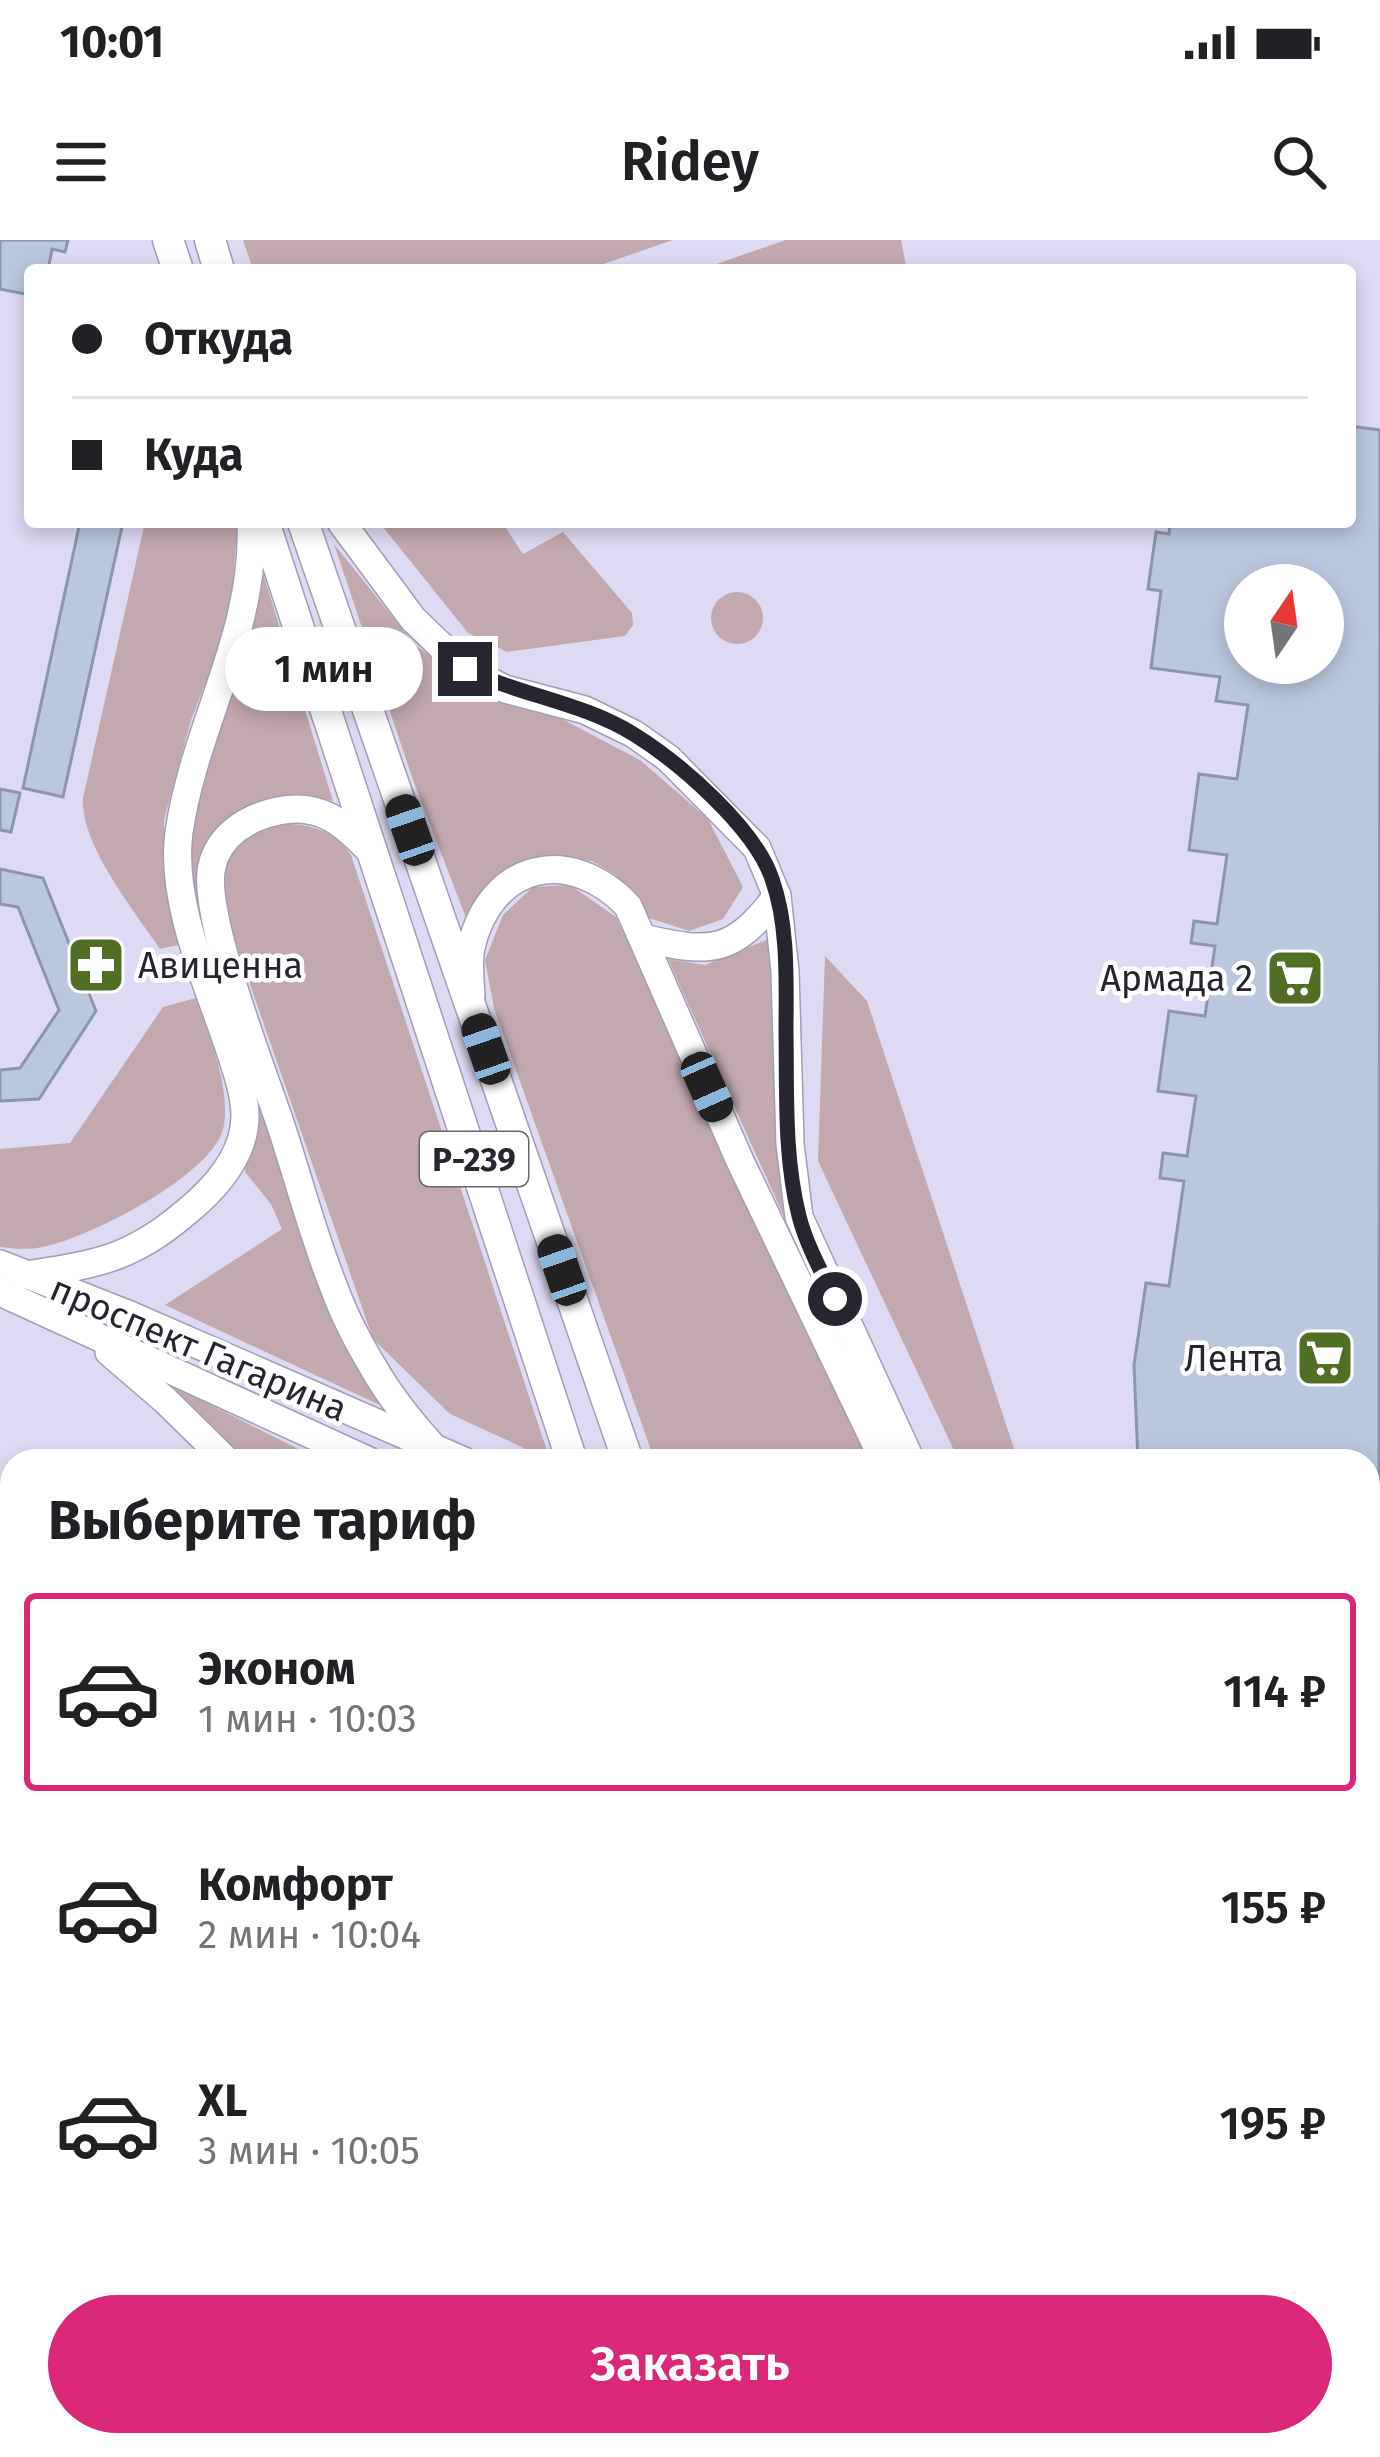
<!DOCTYPE html>
<html lang="ru">
<head>
<meta charset="utf-8">
<style>
  :root { --surface:#fff; --page:#f2f2f2; --text:#202124; --muted:#757577; --line:#e0e0e0; --accent:#db2777 }
  body { margin:0; font-family:"Fira Sans",sans-serif; background:var(--page); color:var(--text); height:100vh; display:flex; flex-direction:column; font-size:45px; white-space:nowrap }
  * { box-sizing:border-box; margin:0 }
  p { font-size:39px; color:var(--muted) }
  .icon { flex:none; width:66px; height:66px; fill:none; stroke:currentColor; stroke-width:2; stroke-linecap:round; stroke-linejoin:round }
  .map { position:relative; flex:1; overflow:hidden }
  .side { position:absolute; left:0px; top:1209px; width:1380px; height:1008px; display:flex; flex-direction:column; background:var(--surface); border-radius:36px 36px 0 0; box-shadow:0 6px 18px #0003 }
  .side>* { flex:none }
  .hud { position:absolute; left:24px; top:24px; width:1332px; height:264px; border-radius:12px; box-shadow:0 6px 18px #0003; display:grid; align-content:center; height:264px; padding:0 48px; background:var(--surface) }
  .needle { width:78px; rotate:13deg }
  .controls { position:absolute; left:1224px; top:324px; display:grid; gap:24px }
  .controls a { display:grid; place-items:center; width:120px; height:120px; border-radius:50%; background:var(--surface); box-shadow:0 6px 18px #0003; font-size:60px }
  .end { position:absolute; width:54px; height:54px; margin:-27px; border:15px solid #27252f; background:#fff; box-shadow:0 0 0 6px #fff }
  .from { border-radius:50% }
  .bubble { position:absolute; height:84px; border-radius:42px; background:var(--surface); box-shadow:0 6px 18px #0003; font-size:39px; font-weight:600; line-height:84px; text-align:center }
  .car { position:absolute; width:36px; height:72px; margin:-36px -18px; border-radius:15px; box-shadow:0 0 9px 3px #0007; background:linear-gradient(#222 24%,#8ab4d8 0 40%,#222 0 76%,#8ab4d8 0 86%,#222 0) }
  .hud b { display:flex; align-items:center; gap:42px; height:114px; font-size:45px }
  .hud b+b { border-top:3px solid var(--line) }
  .hud i { width:30px; height:30px; background:var(--text) }
  ul { padding:0; list-style:none }
  li { display:flex; align-items:center; gap:36px; height:198px; margin:0 24px 18px; padding:0 24px; border:6px solid transparent; border-radius:12px }
  li div { flex:1 }
  li b { display:block; font-size:45px }
  li em { font-style:normal; font-weight:600 }
  li.current { border-color:var(--accent) }
  li>.icon { width:108px; height:108px; stroke-width:1.5 }
  h2 { padding:0 48px; font-size:54px; line-height:144px }
  .action { display:flex; gap:24px; margin-top:auto; padding:24px 48px }
  .action a { flex:1; height:138px; border-radius:72px; background:var(--accent); color:#fff; font-size:48px; font-weight:600; line-height:138px; text-align:center }
  .status { display:flex; justify-content:space-between; align-items:center; height:84px; padding:0 60px; background:var(--surface); direction:ltr }
  .status svg { height:33px; fill:currentColor }
  header { display:flex; justify-content:space-between; align-items:center; height:156px; padding:0 48px; background:var(--surface); font-size:54px; font-weight:600 }
  .map>svg:first-child { display:block }
</style>
</head>
<body>
<div class="status"><b>10:01</b><svg viewBox="0 0 49 12"><path d="M0 12V9h3v3zM5 12V6h3v6zM10 12V3h3v9zM15 12V0h3v12zM26 1h20v11H26zM47 4h2v5h-2z"/></svg></div>
<header><svg class="icon" aria-label="menu" viewBox="0 0 24 24"><path d="M4 6h16M4 12h16M4 18h16"/></svg>Ridey<svg class="icon" aria-label="search" viewBox="0 0 24 24"><circle cx="10" cy="10" r="6"/><path d="M15 15l6 6"/></svg></header>
<div class="map">
<svg width="1380" height="2217" viewBox="0 0 1380 2217">
  <rect width="100%" height="100%" fill="#dfdaf4"/>
  <g fill="#c2a9af">
    <polygon points="243,0 673,0 586,30 253,30"/>
    <polygon points="786,0 901,0 907,30 699,30"/>
    <path d="M145,282h90l2,8 -7,90 -39,100 -27,100 1,59 13,66 -18,4c-26,-39 -80,-105 -77,-151z"/>
    <polygon points="379,282 502,282 523,314 563,292 632,373 633,385 625,396 507,412 468,393"/>
    <polygon points="334,304 415,405 491,459 558,477 640,520 708,579 743,647 723,679 689,691 643,676 616,635 592,621 548,618 517,624 487,645 468,683 413,540"/>
    <path d="M263,333l70,228c-61,-17 -107,7 -131,65l182,541 -219,-102 117,-76 -11,-25 -26,-32 1,-12 13,-31 -5,-41 -55,-157 -12,-55 3,-55 59,-188z"/>
    <circle cx="737" cy="378" r="26"/>
    <path d="M279,583c32,2 53,5 72,32l199,605 -100,-46 -77,-75 -147,-424 -1,-52 24,-29z"/>
    <polygon points="570,645 616,677 869,1221 655,1221 494,768 485,720 503,675 533,647"/>
    <polygon points="771,698 786,959 894,1221 668,719 705,725"/>
    <polygon points="825,716 867,761 1018,1221 959,1221 818,921"/>
    <path d="M196,758c13,40 34,85 28,127 -6,48 -141,117 -187,123 -12,2 -26,0 -37,-1v-98l70,-6 93,-136z"/>
    <polygon points="171,1145 322,1221 248,1221"/>
    <polygon points="1380,1755 1380,1936 1368,1933 1368,1756"/>
  </g>
  <g fill="#bac7dd" stroke="#8996ab" stroke-width="3" fill-rule="evenodd">
    <polygon points="0,0 68,0 65,12 52,9 48,30 30,30 30,55 0,49"/>
    <path d="M1350,186l30,4 -1,1072 -11,-1v-40h-230l-4,-96 12,-82 23,3 15,-105 -24,-3 3,-25 24,3 9,-60 -38,-5 11,-80 36,5 10,-70 -24,-3 3,-22 23,3 10,-69 -38,-5 10,-76 38,5 11,-74 -32,-4 4,-24 -69,-9 10,-77 -13,-2 8,-57 13,2 1,-12h180zM1245,345h78v78h-78z"/>
    <polygon points="80,282 123,282 63,557 23,548"/>
    <polygon points="0,549 20,553 11,592 0,590"/>
    <polygon points="0,629 43,638 96,771 39,859 0,861 0,830 20,828 59,770 18,667 0,664"/>
    <polygon points="0,1432 12,1434 12,1469 0,1466"/>
    <polygon points="0,1557 12,1560 12,1661 0,1712"/>
    <polygon points="0,1775 12,1778 12,1821 0,1818"/>
    <polygon points="0,1995 12,1998 12,2035 0,2032"/>
    <polygon points="0,2194 12,2197 12,2205 38,2205 35,2217 0,2217"/>
    <polygon points="231,2205 377,2205 391,2217 237,2217 228,2209"/>
  </g>
  <g fill="none" stroke-linecap="round" stroke-linejoin="round">
    <g stroke="#a29db5" stroke-width="20">
      <polyline id="minor" points="152,2217 155,2205"/>
    </g>
    <g stroke="#a29db5" stroke-width="30">
      <g id="primary">
        <polyline points="341,282 413,379 465,429 505,449 585,470 634,494 668,518 757,608 777,656 785,731 790,904 799,977 911,1221"/>
        <path d="M371,612c-27,-29 -51,-50 -93,-41 -30,6 -59,24 -66,55 -12,47 53,211 70,263 17,52 31,106 51,156 10,28 25,57 40,82 17,30 38,55 60,80"/>
        <path d="M643,698c68,16 90,16 134,-42"/>
        <path d="M471,755c-1,-15 -3,-33 0,-48 20,-85 99,-102 157,-41l112,255 144,300"/>
        <polyline points="0,1024 130,1075 464,1221"/>
        <path d="M25,1035c80,-12 110,-17 173,-73 24,-22 47,-51 47,-86 0,-25 -12,-56 -20,-80 -21,-61 -55,-138 -46,-204 16,-108 77,-199 72,-310"/>
        <polyline points="0,1052 369,1221"/>
        <polyline points="109,1112 166,1161 227,1221"/>
        <polyline points="1368,1628 1380,1633"/>
        <polyline points="1368,1661 1380,1667"/>
        <polyline points="1368,1738 1380,1736"/>
        <polyline points="793,2205 802,2217"/>
        <polyline points="1084,2217 1085,2205"/>
      </g>
    </g>
    <g stroke="#a29db5" stroke-width="33">
      <g id="trunk">
        <polyline points="168,0 178,30"/>
        <polyline points="210,0 219,30"/>
        <polyline points="264,282 572,1221"/>
        <polyline points="303,282 628,1221"/>
        <polyline points="921,2205 925,2217"/>
        <polyline points="958,2205 963,2217"/>
      </g>
    </g>
    <use href="#minor" stroke="#fff" stroke-width="16"/>
    <use href="#primary" stroke="#fff" stroke-width="27"/>
    <use href="#trunk" stroke="#fff" stroke-width="30"/>
  </g>
  <g fill="none" stroke-linecap="round" stroke-linejoin="round">
    <path stroke="#27252f" stroke-width="15" d="M465,429c56,27 117,33 170,66 45,28 120,93 137,144 17,47 14,105 14,154 1,60 -2,124 13,183 7,28 23,57 36,83"/>
  </g>
  <defs>
    <g id="pharmacy-square" transform="scale(3)"><rect x="-9" y="-9" width="18" height="18" rx="4" fill="#506e24" stroke="#fff"/><path d="M-2-6h4v4h4v4h-4v4h-4v-4h-4v-4h4Z" fill="#fff"/></g>
    <g id="supermarket-square" transform="scale(3)"><rect x="-9" y="-9" width="18" height="18" rx="4" fill="#506e24" stroke="#fff"/><path d="M-6-5.5h2.5l.6 2H6L4.5 2H-2.5L-4.4-4H-6ZM-1.5 3.2a1.3 1.3 0 1 0 .1 0ZM3 3.2a1.3 1.3 0 1 0 .1 0Z" fill="#fff"/></g>
  </defs>
  <g fill-rule="evenodd">
    <use href="#pharmacy-square" x="96" y="725"/>
    <use href="#supermarket-square" x="1295" y="738"/>
    <use href="#supermarket-square" x="1325" y="1118"/>
  </g>
  <g text-anchor="middle" stroke-width="9" stroke-linejoin="round" paint-order="stroke">
    <rect fill="#fff" stroke="#68666d" stroke-width="3" x="420" y="892" width="108" height="54" rx="9"/>
    <g font-size="33" font-weight="bold" fill="#27252f">
      <text x="474" y="931">Р-239</text>
    </g>
    <g font-size="36" fill="#27252f" stroke="#fff" text-anchor="end">
      <text x="138" y="738" text-anchor="start">Авиценна</text>
      <text x="1253" y="751">Армада 2</text>
      <text x="1283" y="1131">Лента</text>
    </g>
    <g font-size="36" fill="#27252f" stroke="#fff">
      <text transform="translate(199 1108) rotate(23)" y="13">проспект Гагарина</text>
    </g>
  </g>
</svg>
<div class="controls">
<a><svg class="needle" viewBox="-14 -14 28 28"><path d="M0-13l5 13h-10z" fill="#e53935"/><path d="M0 13l5-13h-10z" fill="#757577"/></svg></a>
</div>
<i class="end from" style="left:835px;top:1059px"></i>
<i class="end" style="left:465px;top:429px"></i>
<div class="bubble" style="left:225px;top:387px;width:198px">1 мин</div>
<i class="car" style="left:410px;top:590px;rotate:341deg"></i>
<i class="car" style="left:486px;top:809px;rotate:341deg"></i>
<i class="car" style="left:707px;top:847px;rotate:156deg"></i>
<i class="car" style="left:562px;top:1030px;rotate:341deg"></i>
<div class="hud">
<b><i class="from"></i>Откуда</b>
<b><i></i>Куда</b>
</div>
<section class="side">
<h2>Выберите тариф</h2>
<ul>
<li class="current"><svg class="icon" aria-label="car" viewBox="0 0 24 24"><path d="M5 17H2v-5l4-1 3-4h7l3 4 3 1v5h-3M9 17h6M6 11h13"/><circle cx="7" cy="17" r="2"/><circle cx="17" cy="17" r="2"/></svg><div><b>Эконом</b><p>1 мин · 10:03</p></div><em>114 ₽</em></li>
<li><svg class="icon" aria-label="car" viewBox="0 0 24 24"><path d="M5 17H2v-5l4-1 3-4h7l3 4 3 1v5h-3M9 17h6M6 11h13"/><circle cx="7" cy="17" r="2"/><circle cx="17" cy="17" r="2"/></svg><div><b>Комфорт</b><p>2 мин · 10:04</p></div><em>155 ₽</em></li>
<li><svg class="icon" aria-label="car" viewBox="0 0 24 24"><path d="M5 17H2v-5l4-1 3-4h7l3 4 3 1v5h-3M9 17h6M6 11h13"/><circle cx="7" cy="17" r="2"/><circle cx="17" cy="17" r="2"/></svg><div><b>XL</b><p>3 мин · 10:05</p></div><em>195 ₽</em></li>
</ul>
<div class="action"><a>Заказать</a></div>
</section>
</div>
</body>
</html>
